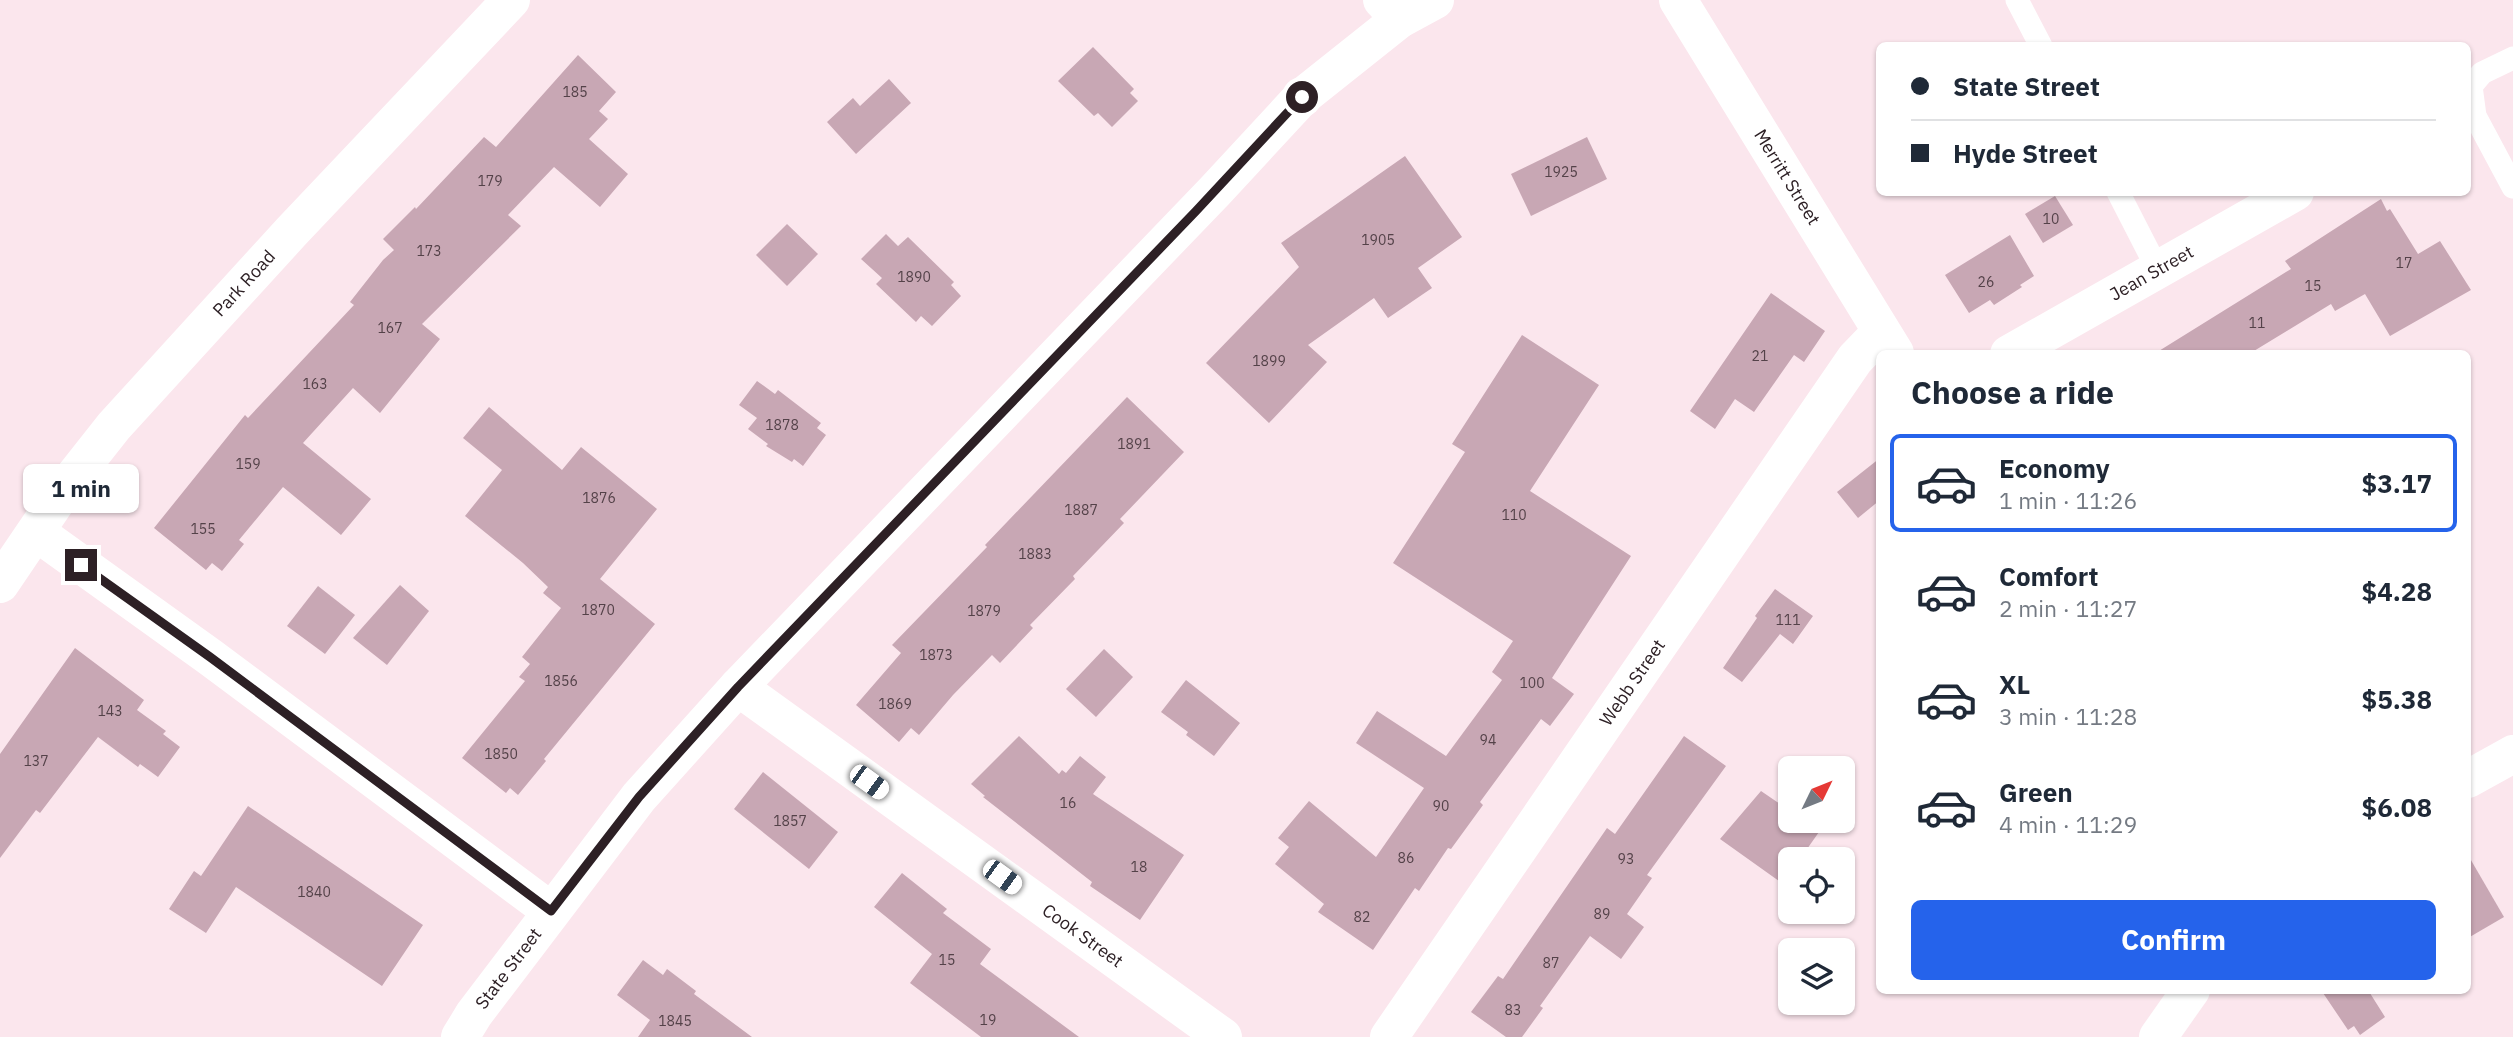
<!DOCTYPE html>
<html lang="en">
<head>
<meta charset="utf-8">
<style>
  :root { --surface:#fff; --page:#f6f6f7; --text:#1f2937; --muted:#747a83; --line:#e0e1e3; --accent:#2563eb }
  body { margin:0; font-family:"IBM Plex Sans",sans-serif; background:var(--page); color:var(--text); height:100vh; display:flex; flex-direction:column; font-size:26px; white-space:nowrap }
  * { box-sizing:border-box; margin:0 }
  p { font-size:23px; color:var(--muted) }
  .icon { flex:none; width:38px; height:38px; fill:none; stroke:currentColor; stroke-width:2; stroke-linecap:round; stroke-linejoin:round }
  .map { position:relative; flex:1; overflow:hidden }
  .sheet { position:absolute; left:1876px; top:350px; width:595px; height:644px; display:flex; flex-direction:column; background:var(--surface); border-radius:10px; box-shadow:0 2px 5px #0004 }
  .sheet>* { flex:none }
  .hud { position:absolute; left:1876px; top:42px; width:595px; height:154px; border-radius:10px; box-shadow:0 2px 5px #0004; display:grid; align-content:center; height:154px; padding:0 35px; background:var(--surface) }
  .needle { width:46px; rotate:47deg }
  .buttons { position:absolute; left:1778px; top:756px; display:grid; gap:14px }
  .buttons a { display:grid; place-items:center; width:77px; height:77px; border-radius:10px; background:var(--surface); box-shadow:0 2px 5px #0004; font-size:35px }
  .end { position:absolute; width:32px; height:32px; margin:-16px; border:9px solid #2d2025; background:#fff; box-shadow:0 0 0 4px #fff }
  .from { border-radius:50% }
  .bubble { position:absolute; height:49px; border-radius:10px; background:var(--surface); box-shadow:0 2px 5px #0004; font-size:23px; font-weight:700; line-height:49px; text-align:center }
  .car { position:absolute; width:21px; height:42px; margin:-21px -10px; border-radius:9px; box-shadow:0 0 5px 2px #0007; background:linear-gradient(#fff 24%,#345 0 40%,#fff 0 76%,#345 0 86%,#fff 0) }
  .hud b { display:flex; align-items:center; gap:24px; height:66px; font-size:26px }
  .hud b+b { border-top:2px solid var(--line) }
  .hud i { width:18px; height:18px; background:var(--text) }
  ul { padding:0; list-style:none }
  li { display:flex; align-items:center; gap:21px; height:98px; margin:0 14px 10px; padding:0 21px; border:4px solid transparent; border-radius:10px }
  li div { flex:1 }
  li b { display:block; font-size:26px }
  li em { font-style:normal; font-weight:700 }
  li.active { border-color:var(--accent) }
  li>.icon { width:63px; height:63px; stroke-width:1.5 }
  h2 { padding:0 35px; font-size:32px; line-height:84px }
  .primary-button { display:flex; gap:14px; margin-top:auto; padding:14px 35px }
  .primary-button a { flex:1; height:80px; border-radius:10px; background:var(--accent); color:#fff; font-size:28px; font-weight:700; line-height:80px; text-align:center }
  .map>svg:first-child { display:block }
</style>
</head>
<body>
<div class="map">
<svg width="2513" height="1037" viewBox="0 0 2513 1037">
  <rect width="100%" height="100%" fill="#fbe6ed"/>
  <g fill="#c8a7b4">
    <polygon points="1093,47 1134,89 1130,93 1138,101 1112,127 1098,113 1094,116 1058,81"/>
    <polygon points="578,55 616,92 599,111 608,119 589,139 628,174 600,207 554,167 508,215 521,226 422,324 440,339 380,413 353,388 303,443 371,499 341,535 283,487 239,540 244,544 222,571 212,563 206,570 154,528 245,415 248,418 354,305 350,302 383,260 394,250 383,239 415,207 416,209 484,137 496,147"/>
    <polygon points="889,79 911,103 856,154 827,122 853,98 860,106"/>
    <polygon points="1587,137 1607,179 1531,216 1511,174"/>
    <polygon points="1405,156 1462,237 1418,268 1432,288 1388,318 1374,298 1308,345 1327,362 1269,423 1206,363 1299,267 1281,243"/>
    <polygon points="2055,196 2073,225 2043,243 2025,214"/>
    <polygon points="2381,199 2387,211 2390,209 2418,254 2440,241 2471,290 2390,336 2365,294 2335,311 2331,304 2249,354 2154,354 2291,269 2285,261"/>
    <polygon points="787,224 818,254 787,286 756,255"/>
    <polygon points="886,234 898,246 908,237 954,282 951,285 961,296 932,326 921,316 916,322 876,284 882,278 861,259"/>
    <polygon points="2010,235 2034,276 2020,285 2022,287 1994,305 1990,300 1969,313 1945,275"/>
    <polygon points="1771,293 1825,331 1804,362 1794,355 1754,412 1735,399 1715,429 1690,411"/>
    <polygon points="1522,335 1599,385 1530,491 1631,556 1552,678 1574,694 1550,726 1541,719 1480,802 1483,805 1451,849 1448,848 1419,891 1415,888 1373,950 1318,912 1324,904 1275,864 1289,847 1278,838 1309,801 1376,857 1424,788 1356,743 1377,711 1446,756 1502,680 1492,672 1513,641 1393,563 1465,452 1452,444"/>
    <polygon points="757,381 775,394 778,390 821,423 817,428 826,435 803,466 794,459 792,462 766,446 768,444 748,429 757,418 739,405"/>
    <polygon points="1127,397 1184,452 1120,519 1124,523 1073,576 1075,579 1030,625 1033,628 1000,663 992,655 953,695 919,735 911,728 899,742 856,705 901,653 892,645 987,547 985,545"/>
    <polygon points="489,407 562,470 581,447 657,509 600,579 655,624 544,759 546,761 518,795 510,788 506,793 462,758 525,681 519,677 530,664 522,657 561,608 543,593 548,587 523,563 465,516 502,470 463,438"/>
    <polygon points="1880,458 1880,500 1858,518 1837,492"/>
    <polygon points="400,585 429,611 387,665 353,638"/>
    <polygon points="318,586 355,615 325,654 287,626"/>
    <polygon points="1775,589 1813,616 1793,644 1780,634 1742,682 1723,668 1757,618 1755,616"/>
    <polygon points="75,648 144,700 137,710 166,731 163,734 180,747 158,777 140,764 138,767 98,737 40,813 36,810 0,858 0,754"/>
    <polygon points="1104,649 1133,677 1096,717 1066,689"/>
    <polygon points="1186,680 1240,723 1214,756 1186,735 1188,732 1161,712"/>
    <polygon points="1019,736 1059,774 1062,770 1066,773 1080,756 1106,777 1093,794 1184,855 1140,920 1090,886 1092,882 983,797 985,796 971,784"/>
    <polygon points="1684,736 1726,766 1647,875 1652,878 1627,914 1644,927 1621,959 1590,936 1540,1006 1543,1008 1522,1037 1506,1037 1471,1012 1498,976 1503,979 1607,828 1615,834"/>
    <polygon points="763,772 838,832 809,869 734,809"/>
    <polygon points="1761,791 1790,811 1790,821 1804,821 1819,832 1800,859 1790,859 1790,874 1783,884 1720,839"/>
    <polygon points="248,806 423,925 382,986 236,887 206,933 169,909 194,871 201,876"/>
    <polygon points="2468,855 2504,917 2468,938"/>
    <polygon points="902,873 947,909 943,913 991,949 980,964 1079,1037 981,1037 910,983 932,954 874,907"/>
    <polygon points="643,960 663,975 667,969 696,991 694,994 752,1037 638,1037 650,1020 617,995"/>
    <polygon points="2321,990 2368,990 2385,1017 2360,1035 2354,1026 2348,1030"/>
  </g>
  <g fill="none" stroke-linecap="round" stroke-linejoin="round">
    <g stroke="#fff" stroke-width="23">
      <polyline points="2017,0 2041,46"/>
      <polyline points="2513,58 2482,73 2471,86 2475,116 2513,187"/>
      <polyline points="2118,192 2158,270"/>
    </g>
    <g stroke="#fff" stroke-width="38">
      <polyline points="1382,0 1400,19"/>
      <path id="s1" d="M1678,0l217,353"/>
      <path id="s2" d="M2009,354l286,-162"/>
      <polyline points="36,532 210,657 551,911"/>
      <path id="s3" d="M738,687l485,350"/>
      <polyline points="2468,779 2513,754"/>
      <path id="s4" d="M1389,1037l466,-678 26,-27"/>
      <polyline points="2158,1037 2191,990"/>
    </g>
    <path stroke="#fff" stroke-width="38" id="s5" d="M0,584l65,-96 49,-62 178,-195 219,-231"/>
    <path stroke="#fff" stroke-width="38" id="s6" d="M460,1037l14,-23 165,-217 99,-110 477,-496 87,-94 98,-78 35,-19"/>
  </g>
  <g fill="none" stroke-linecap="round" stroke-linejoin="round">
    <polyline stroke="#2d2025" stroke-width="9" points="81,565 210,657 551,911 639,797 738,687 1196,211 1302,97"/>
  </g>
  <g text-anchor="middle" stroke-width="5" stroke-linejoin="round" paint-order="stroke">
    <g font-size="14" fill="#544249">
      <text x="575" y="97">185</text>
      <text x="1561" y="177">1925</text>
      <text x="490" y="186">179</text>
      <text x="2051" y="224">10</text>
      <text x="1378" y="245">1905</text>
      <text x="429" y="256">173</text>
      <text x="2404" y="268">17</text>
      <text x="914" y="282">1890</text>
      <text x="1986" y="287">26</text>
      <text x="2313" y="291">15</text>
      <text x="2257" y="328">11</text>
      <text x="390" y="333">167</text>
      <text x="1760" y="361">21</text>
      <text x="1269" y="366">1899</text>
      <text x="315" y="389">163</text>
      <text x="782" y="430">1878</text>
      <text x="1134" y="449">1891</text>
      <text x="248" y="469">159</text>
      <text x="599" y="503">1876</text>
      <text x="1081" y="515">1887</text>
      <text x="1514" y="520">110</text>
      <text x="203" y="534">155</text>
      <text x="1035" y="559">1883</text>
      <text x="598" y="615">1870</text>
      <text x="984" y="616">1879</text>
      <text x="1788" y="625">111</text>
      <text x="936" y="660">1873</text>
      <text x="561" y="686">1856</text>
      <text x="1532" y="688">100</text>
      <text x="895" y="709">1869</text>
      <text x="110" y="716">143</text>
      <text x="1488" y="745">94</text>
      <text x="501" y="759">1850</text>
      <text x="36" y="766">137</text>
      <text x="1068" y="808">16</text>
      <text x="1441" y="811">90</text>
      <text x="790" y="826">1857</text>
      <text x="1406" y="863">86</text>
      <text x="1626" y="864">93</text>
      <text x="1139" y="872">18</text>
      <text x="314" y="897">1840</text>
      <text x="1602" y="919">89</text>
      <text x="1362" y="922">82</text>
      <text x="947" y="965">15</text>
      <text x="1551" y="968">87</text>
      <text x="1513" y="1015">83</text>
      <text x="988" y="1025">19</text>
      <text x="675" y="1026">1845</text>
    </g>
    <g font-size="18" fill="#2d2025" stroke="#fef7fa">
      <text dy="6" stroke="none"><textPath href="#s1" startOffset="208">Merritt Street</textPath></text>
      <text dy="6" stroke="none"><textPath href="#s2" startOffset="164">Jean Street</textPath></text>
      <text dy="6" stroke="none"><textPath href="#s5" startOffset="388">Park Road</textPath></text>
      <text dy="6" stroke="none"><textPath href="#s4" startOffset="430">Webb Street</textPath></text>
      <text dy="6" stroke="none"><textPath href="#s3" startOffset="425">Cook Street</textPath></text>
      <text dy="6" stroke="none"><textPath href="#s6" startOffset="84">State Street</textPath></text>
    </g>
  </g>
</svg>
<div class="buttons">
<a><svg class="needle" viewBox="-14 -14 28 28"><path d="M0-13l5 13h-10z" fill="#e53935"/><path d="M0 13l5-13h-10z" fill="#747a83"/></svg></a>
<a><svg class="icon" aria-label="locate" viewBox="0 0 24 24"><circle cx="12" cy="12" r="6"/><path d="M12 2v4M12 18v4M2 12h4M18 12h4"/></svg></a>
<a><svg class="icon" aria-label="layers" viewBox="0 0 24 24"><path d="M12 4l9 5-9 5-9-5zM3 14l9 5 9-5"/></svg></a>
</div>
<i class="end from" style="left:1302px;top:97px"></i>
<i class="end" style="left:81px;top:565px"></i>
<div class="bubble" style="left:23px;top:464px;width:116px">1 min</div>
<i class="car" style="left:869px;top:782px;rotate:126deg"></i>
<i class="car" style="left:1002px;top:877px;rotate:126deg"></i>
<div class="hud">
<b><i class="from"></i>State Street</b>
<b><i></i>Hyde Street</b>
</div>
<section class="sheet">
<h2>Choose a ride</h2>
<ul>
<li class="active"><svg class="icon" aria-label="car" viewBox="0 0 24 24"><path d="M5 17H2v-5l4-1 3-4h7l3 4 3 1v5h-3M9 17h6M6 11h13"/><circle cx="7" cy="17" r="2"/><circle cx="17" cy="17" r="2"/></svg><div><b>Economy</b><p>1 min · 11:26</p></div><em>$3.17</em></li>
<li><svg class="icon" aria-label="car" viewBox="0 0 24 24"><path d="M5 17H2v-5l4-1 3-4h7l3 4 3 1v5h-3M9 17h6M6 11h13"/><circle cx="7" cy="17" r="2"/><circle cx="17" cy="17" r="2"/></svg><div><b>Comfort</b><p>2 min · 11:27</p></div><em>$4.28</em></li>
<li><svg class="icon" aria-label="car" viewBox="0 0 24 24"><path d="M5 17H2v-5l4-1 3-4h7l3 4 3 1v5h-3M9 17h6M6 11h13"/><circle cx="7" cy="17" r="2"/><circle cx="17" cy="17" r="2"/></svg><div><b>XL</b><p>3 min · 11:28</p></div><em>$5.38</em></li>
<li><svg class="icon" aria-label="car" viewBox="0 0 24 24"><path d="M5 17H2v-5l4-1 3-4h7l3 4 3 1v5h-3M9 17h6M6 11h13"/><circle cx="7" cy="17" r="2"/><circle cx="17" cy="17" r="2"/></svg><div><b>Green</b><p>4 min · 11:29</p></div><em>$6.08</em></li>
</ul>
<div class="primary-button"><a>Confirm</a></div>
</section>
</div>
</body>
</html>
